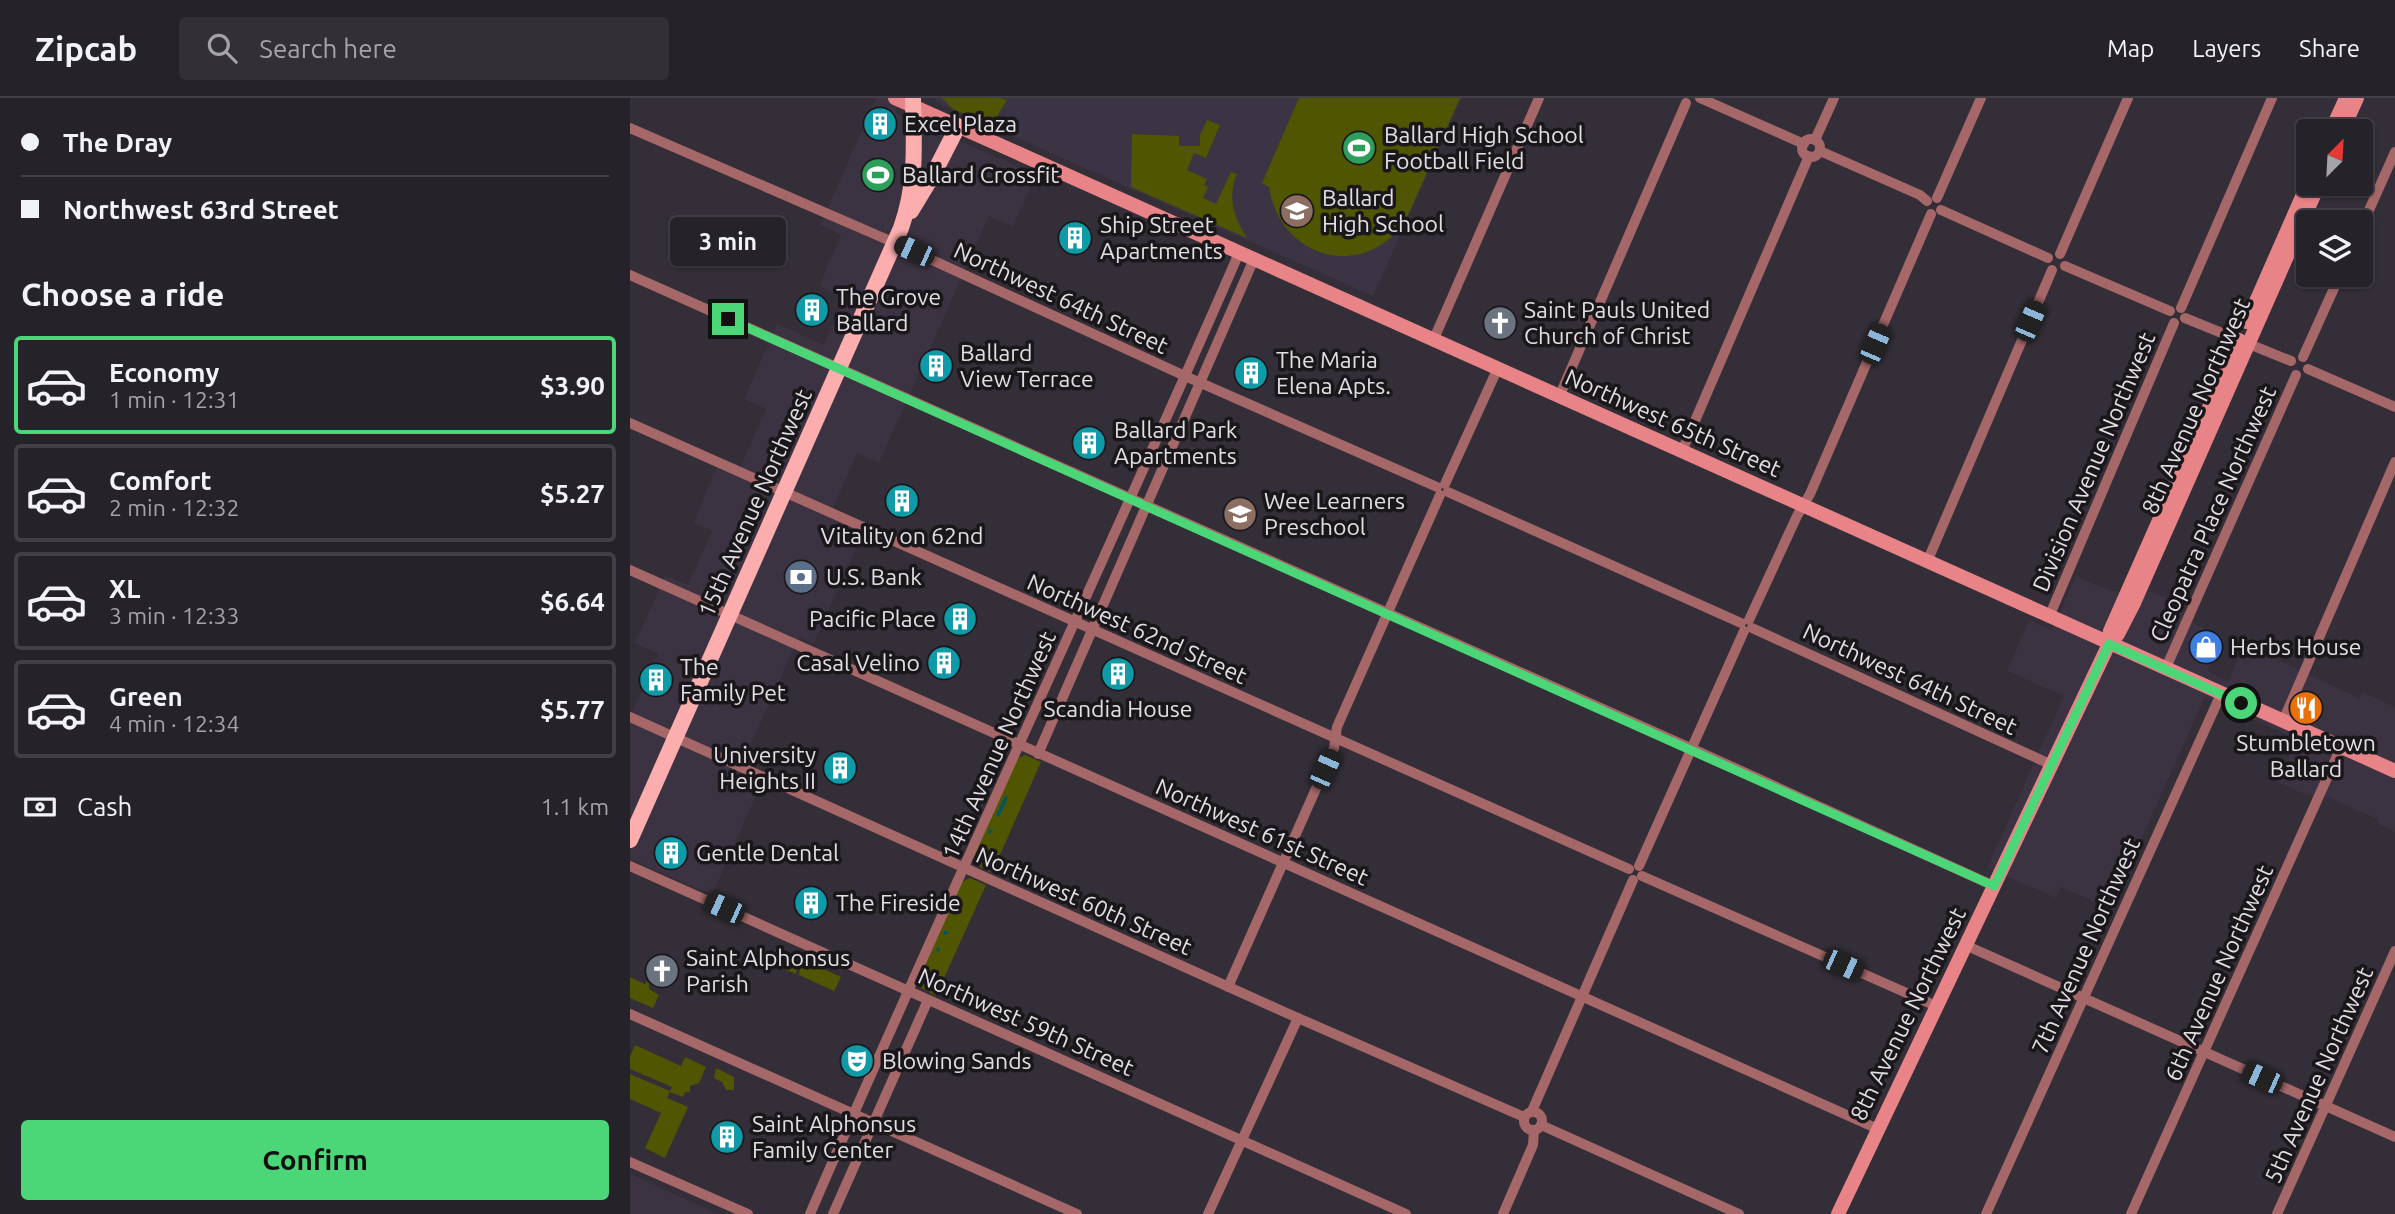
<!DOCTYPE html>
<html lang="en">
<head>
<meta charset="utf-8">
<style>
  :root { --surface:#262229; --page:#322f35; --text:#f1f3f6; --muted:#a4a4a8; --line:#423f46; --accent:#4bd677 }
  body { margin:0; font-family:Ubuntu,sans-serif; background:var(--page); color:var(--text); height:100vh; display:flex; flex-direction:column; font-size:26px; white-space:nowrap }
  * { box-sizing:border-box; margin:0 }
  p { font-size:23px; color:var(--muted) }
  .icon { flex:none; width:38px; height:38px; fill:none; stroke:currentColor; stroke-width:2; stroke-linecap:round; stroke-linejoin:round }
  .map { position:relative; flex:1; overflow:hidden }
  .details { display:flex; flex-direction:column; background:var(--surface); width:630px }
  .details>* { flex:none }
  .hud { display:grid; align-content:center; height:154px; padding:0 21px; background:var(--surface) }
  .needle { width:46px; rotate:24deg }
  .fabs { position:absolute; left:1666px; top:21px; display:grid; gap:14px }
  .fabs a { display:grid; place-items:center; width:77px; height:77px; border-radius:7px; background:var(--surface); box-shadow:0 2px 5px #0004,0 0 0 2px var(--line); font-size:35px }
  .end { position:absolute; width:32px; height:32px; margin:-16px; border:9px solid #4bd677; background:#111; box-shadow:0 0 0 4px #111 }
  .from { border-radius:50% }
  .bubble { position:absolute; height:49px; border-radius:7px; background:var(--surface); box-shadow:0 2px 5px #0004,0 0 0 2px var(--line); font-size:23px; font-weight:600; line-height:49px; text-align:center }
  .car { position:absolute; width:21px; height:42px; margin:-21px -10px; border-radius:9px; box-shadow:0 0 5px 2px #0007; background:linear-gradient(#222 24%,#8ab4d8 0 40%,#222 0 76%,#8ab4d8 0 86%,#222 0) }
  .hud b { display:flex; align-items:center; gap:24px; height:66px; font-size:26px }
  .hud b+b { border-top:2px solid var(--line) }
  .hud i { width:18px; height:18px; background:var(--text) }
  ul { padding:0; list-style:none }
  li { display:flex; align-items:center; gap:21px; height:98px; margin:0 14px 10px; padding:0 7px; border:4px solid var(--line); border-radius:7px }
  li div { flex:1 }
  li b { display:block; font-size:26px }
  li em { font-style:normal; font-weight:600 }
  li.on { border-color:var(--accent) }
  li>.icon { width:63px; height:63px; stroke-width:1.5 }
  h2 { padding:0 21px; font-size:32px; line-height:84px }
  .pay { display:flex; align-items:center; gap:18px; height:77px; padding:0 21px; font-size:26px }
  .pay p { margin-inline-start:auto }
  .button { display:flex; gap:14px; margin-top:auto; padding:14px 21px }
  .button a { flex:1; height:80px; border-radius:7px; background:var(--accent); color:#111; font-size:28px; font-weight:600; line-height:80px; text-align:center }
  header { display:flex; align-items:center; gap:42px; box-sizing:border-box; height:98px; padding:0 35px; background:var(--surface); border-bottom:2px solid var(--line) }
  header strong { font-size:33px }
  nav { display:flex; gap:38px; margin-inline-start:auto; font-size:24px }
  .search { width:490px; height:63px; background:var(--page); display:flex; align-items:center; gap:18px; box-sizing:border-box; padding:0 24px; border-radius:7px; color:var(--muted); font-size:26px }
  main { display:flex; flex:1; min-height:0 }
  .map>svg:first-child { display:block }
</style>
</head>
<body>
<header>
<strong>Zipcab</strong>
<div class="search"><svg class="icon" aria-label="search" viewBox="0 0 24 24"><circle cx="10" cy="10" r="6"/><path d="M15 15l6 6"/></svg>Search here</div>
<nav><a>Map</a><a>Layers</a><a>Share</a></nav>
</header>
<main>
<section class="details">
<div class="hud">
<b><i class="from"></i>The Dray</b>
<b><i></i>Northwest 63rd Street</b>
</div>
<h2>Choose a ride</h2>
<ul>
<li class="on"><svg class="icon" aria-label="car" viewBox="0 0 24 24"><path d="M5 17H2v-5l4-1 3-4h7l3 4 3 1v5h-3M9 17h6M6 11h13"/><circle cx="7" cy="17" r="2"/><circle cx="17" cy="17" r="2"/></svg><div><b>Economy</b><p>1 min · 12:31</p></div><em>$3.90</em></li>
<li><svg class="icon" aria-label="car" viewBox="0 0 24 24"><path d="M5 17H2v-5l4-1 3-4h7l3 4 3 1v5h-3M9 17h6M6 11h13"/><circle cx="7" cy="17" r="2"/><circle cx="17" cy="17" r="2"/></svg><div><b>Comfort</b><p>2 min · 12:32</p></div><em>$5.27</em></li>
<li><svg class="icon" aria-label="car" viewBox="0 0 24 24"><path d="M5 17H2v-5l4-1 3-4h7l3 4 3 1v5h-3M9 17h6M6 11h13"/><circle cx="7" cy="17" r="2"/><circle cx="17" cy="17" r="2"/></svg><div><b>XL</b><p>3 min · 12:33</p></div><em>$6.64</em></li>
<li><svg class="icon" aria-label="car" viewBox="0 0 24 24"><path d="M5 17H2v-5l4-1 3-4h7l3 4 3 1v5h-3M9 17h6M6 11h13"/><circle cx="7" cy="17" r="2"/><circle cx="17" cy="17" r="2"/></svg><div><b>Green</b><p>4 min · 12:34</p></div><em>$5.77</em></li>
</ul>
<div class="pay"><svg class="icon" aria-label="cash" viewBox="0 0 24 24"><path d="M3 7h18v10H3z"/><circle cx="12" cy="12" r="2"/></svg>Cash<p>1.1 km</p></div>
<div class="button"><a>Confirm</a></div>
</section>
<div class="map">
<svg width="1765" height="1116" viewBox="0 0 1765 1116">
  <rect width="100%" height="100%" fill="#332e37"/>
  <g fill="#3c3342">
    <polygon points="246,0 267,0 266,15 406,76 383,129 359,118 249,365 227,355 199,420 233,435 184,545 169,539 113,664 136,675 82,797 0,761 0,615 2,615 28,556 5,545 35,478 58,487 82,433 63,425 91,359 111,368 136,311 114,301 147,226 194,247 214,200 189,188 211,137 190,127"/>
    <polygon points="1446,478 1481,493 1523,494 1550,506 1565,526 1593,539 1577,573 1598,583 1615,546 1729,600 1732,594 1765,609 1765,734 1748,726 1749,722 1700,700 1674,696 1647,684 1666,641 1575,599 1480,811 1431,789 1426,800 1357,770 1434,598 1377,573 1399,522 1422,532"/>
    <polygon points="0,1076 89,1116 0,1116"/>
  </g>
  <polygon fill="#3a3445" points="306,0 832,0 743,198 306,4"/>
  <g fill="#505502">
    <polygon points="312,0 371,0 377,2 361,28 323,11"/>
    <path d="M669,0h161l-55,124c-44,60 -125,36 -136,-35l-7,-4z"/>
    <path d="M577,22l13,5 -14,33 -12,-5 -7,17 20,9 -3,6 4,2 -5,11 13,6 15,-32 6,2c-10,23 -3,44 10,64l-116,-51 1,-53 47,2v10h21v-11z"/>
    <polygon points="395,657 411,664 362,775 346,767 344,756 388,660"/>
    <polygon points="340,780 356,787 306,898 291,890 289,880 332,784"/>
    <polygon points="146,850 169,860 166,876 140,865"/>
    <polygon points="172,861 211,879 204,893 169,877"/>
    <polygon points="0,879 15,886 16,884 19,885 19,891 29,897 23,910 0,900"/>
    <polygon points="5,947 51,968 55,959 76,969 69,985 60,988 60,994 55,994 53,999 40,994 37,1000 58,1009 35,1060 15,1050 31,1015 0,1001 0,976 40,993 42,989 0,971 0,959"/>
    <polygon points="86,970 104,979 104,992 96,992 92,984 84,980"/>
  </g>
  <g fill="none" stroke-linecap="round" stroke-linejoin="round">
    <g stroke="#005663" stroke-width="3.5">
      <polyline points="368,717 376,700"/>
      <polyline points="360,734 361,733"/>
      <polyline points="315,835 316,834"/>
      <polyline points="308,852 308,851"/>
    </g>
    <g stroke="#a66768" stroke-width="10">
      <polyline points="1070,0 1174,46"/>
      <polyline points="0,30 265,145 555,278 807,389"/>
      <circle cx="1181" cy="50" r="9"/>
      <polyline points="1185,42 1204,0"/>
      <polyline points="1190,53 1290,97 1297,103"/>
      <polyline points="1307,100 1351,0"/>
      <polyline points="1311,112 1418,160"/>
      <polyline points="1731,130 1765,54"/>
      <polyline points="1430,156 1498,0"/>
      <polyline points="1435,168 1540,213"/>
      <polyline points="0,177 1074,656 1364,788"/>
      <polyline points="1551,210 1642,0"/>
      <polyline points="1555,220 1661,263"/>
      <polyline points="803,243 909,0"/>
      <polyline points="1673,259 1710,177"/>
      <polyline points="1678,271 1765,309"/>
      <polyline points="929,299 1056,5"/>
      <polyline points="0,325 999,771"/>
      <polyline points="1052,353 1179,58"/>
      <polyline points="815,386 867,272"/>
      <polyline points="818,394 1111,525"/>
      <polyline points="1297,464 1422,172"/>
      <polyline points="0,472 1248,1031"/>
      <polyline points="1419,519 1544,225"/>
      <polyline points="1119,522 1167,418 1180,396 1301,116"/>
      <polyline points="1122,530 1422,667"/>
      <polyline points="1535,572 1666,277"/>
      <polyline points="0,619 652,913 894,1019"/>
      <polyline points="1653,623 1765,364"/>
      <polyline points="408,656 624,161"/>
      <polyline points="0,768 776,1116"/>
      <polyline points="1009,768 1114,533"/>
      <polyline points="1012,778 1306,908"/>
      <polyline points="1335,847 1765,1039"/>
      <polyline points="598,889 704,650 707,629 810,397"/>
      <polyline points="0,916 447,1116"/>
      <polyline points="902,1013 1003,782"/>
      <circle cx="903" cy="1023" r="9"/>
      <polyline points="911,1027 1109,1116"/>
      <polyline points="0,1064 118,1116"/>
      <path d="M180,1116c139,-322 289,-639 429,-961"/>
      <polyline points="203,1116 298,902"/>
      <polyline points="578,1116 668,920"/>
      <polyline points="873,1116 903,1047 904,1032"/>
      <polyline points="1356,1116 1591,596"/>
      <polyline points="1501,1116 1711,649"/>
      <polyline points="1647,1116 1765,853"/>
    </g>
    <g stroke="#e88487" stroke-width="14">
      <polyline points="265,0 1765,673"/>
      <polyline points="1701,33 1716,0"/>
      <polyline points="1712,33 1727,0"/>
      <polyline points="1617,224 1678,85"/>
      <polyline points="1479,545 1480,533 1609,242"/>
      <polyline points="1208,1116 1479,546 1488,536 1504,505 1689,86"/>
    </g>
    <g stroke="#fcadae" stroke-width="16">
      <polyline points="281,113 304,75 328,28"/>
      <path d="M0,742l271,-612c16,-45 13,-83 12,-130"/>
    </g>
  </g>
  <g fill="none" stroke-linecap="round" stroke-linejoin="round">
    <polyline stroke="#4bd677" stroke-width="9" points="98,221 1364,788 1479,546 1611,605"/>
  </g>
  <defs>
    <g id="building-disc" transform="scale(1.75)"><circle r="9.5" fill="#0f9aa8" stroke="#1a171b"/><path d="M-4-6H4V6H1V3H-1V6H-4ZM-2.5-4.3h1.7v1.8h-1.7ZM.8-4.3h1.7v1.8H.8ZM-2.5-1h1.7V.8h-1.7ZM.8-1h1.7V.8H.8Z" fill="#fff"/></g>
    <g id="stadium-disc" transform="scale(1.75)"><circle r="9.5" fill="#2e9e5b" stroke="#1a171b"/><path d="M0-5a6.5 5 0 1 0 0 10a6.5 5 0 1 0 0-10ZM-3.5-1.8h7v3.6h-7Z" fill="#fff"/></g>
    <g id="school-disc" transform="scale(1.75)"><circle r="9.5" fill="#8d6e63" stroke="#1a171b"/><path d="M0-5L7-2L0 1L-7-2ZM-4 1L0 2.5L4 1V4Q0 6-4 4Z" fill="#fff"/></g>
    <g id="church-disc" transform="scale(1.75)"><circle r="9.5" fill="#6b7280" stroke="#1a171b"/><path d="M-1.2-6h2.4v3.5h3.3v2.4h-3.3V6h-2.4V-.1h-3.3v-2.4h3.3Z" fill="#fff"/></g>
    <g id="bank-disc" transform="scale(1.75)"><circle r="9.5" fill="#5c6f8a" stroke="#1a171b"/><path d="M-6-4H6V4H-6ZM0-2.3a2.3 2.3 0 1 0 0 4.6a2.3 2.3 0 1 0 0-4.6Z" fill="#fff"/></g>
    <g id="shop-disc" transform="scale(1.75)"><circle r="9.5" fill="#3f7fe0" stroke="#1a171b"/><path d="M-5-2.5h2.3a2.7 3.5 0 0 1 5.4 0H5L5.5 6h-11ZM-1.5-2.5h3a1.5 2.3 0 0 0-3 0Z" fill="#fff"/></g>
    <g id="restaurant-disc" transform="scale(1.75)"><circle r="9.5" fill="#e8710a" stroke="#1a171b"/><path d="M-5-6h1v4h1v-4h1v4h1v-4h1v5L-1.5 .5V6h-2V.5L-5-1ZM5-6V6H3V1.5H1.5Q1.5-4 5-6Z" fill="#fff"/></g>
    <g id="theatre-disc" transform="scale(1.75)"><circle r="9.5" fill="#0f9aa8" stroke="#1a171b"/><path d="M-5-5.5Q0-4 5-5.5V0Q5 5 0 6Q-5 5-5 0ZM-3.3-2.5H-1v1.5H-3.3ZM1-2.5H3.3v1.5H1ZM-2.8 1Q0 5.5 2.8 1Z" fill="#fff"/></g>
  </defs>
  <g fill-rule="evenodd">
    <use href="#building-disc" x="250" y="26"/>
    <use href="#stadium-disc" x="729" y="50"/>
    <use href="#stadium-disc" x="248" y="77"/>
    <use href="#school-disc" x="667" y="113"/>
    <use href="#building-disc" x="445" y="140"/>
    <use href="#building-disc" x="182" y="212"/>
    <use href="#church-disc" x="870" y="225"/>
    <use href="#building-disc" x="306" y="268"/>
    <use href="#building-disc" x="621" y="275"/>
    <use href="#building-disc" x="459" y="345"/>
    <use href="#building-disc" x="272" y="403"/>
    <use href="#school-disc" x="610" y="416"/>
    <use href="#bank-disc" x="171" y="479"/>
    <use href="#building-disc" x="330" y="521"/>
    <use href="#shop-disc" x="1576" y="549"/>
    <use href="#building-disc" x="314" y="565"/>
    <use href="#building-disc" x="488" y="576"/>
    <use href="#building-disc" x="26" y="582"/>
    <use href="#restaurant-disc" x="1676" y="610"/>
    <use href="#building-disc" x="210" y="670"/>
    <use href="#building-disc" x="41" y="755"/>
    <use href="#building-disc" x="181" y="805"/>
    <use href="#church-disc" x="32" y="873"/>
    <use href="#theatre-disc" x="227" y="963"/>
    <use href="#building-disc" x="97" y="1039"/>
  </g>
  <g text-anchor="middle" stroke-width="7" stroke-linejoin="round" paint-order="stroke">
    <g font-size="23" fill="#e2dee4" stroke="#1a171b" text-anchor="start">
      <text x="274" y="34">Excel Plaza</text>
      <text x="754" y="45">Ballard High School<tspan x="754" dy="26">Football Field</tspan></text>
      <text x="272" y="85">Ballard Crossfit</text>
      <text x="692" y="108">Ballard<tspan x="692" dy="26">High School</tspan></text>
      <text x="470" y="135">Ship Street<tspan x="470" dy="26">Apartments</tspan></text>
      <text x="206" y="207">The Grove<tspan x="206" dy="26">Ballard</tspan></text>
      <text x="894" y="220">Saint Pauls United<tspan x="894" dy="26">Church of Christ</tspan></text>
      <text x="330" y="263">Ballard<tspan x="330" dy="26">View Terrace</tspan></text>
      <text x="646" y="270">The Maria<tspan x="646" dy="26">Elena Apts.</tspan></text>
      <text x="484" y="340">Ballard Park<tspan x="484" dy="26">Apartments</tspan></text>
      <text x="634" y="411">Wee Learners<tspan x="634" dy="26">Preschool</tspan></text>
      <text x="272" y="446" text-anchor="middle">Vitality on 62nd</text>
      <text x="196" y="487">U.S. Bank</text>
      <text x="306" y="529" text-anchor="end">Pacific Place</text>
      <text x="1600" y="557">Herbs House</text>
      <text x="290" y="573" text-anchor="end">Casal Velino</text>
      <text x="50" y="577">The<tspan x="50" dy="26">Family Pet</tspan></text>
      <text x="488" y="619" text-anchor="middle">Scandia House</text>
      <text x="1676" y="653" text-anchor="middle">Stumbletown<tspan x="1676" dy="26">Ballard</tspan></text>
      <text x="186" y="665" text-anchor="end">University<tspan x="186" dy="26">Heights II</tspan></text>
      <text x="66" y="763">Gentle Dental</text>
      <text x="206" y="813">The Fireside</text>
      <text x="56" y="868">Saint Alphonsus<tspan x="56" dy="26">Parish</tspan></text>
      <text x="252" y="971">Blowing Sands</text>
      <text x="122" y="1034">Saint Alphonsus<tspan x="122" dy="26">Family Center</tspan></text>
    </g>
    <g font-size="23" fill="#e2dee4" stroke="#1a171b">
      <text transform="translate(431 200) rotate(25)" y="8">Northwest 64th Street</text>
      <text transform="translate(1566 308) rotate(-66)" y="8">8th Avenue Northwest</text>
      <text transform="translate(1043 325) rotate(24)" y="8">Northwest 65th Street</text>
      <text transform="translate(1464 364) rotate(-67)" y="8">Division Avenue Northwest</text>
      <text transform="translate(125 405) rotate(-66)" y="8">15th Avenue Northwest</text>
      <text transform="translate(1583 416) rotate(-66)" y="8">Cleopatra Place Northwest</text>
      <text transform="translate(507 531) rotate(24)" y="8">Northwest 62nd Street</text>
      <text transform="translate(1280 581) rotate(25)" y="8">Northwest 64th Street</text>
      <text transform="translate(369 647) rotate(-66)" y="8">14th Avenue Northwest</text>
      <text transform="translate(632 734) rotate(24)" y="8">Northwest 61st Street</text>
      <text transform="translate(454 803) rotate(24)" y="8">Northwest 60th Street</text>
      <text transform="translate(1456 848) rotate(-66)" y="8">7th Avenue Northwest</text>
      <text transform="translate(1589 875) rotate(-66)" y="8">6th Avenue Northwest</text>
      <text transform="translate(1278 916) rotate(-64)" y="8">8th Avenue Northwest</text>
      <text transform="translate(396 924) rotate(24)" y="8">Northwest 59th Street</text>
      <text transform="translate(1689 977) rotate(-66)" y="8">5th Avenue Northwest</text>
    </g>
  </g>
</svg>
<div class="fabs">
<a><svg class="needle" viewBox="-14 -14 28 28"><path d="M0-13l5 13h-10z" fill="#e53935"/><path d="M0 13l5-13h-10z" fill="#a4a4a8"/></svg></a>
<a><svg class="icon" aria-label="layers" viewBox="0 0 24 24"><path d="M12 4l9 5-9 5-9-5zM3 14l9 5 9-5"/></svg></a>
</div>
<i class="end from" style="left:1611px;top:605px"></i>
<i class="end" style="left:98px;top:221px"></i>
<div class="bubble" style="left:40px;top:119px;width:116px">3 min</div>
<i class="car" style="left:284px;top:153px;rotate:294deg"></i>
<i class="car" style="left:1400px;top:223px;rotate:23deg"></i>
<i class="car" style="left:1245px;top:246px;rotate:23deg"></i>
<i class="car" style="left:695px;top:671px;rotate:24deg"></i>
<i class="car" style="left:94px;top:810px;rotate:294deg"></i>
<i class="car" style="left:1213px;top:867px;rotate:114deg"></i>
<i class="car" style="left:1632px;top:980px;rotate:294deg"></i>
</div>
</main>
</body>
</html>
